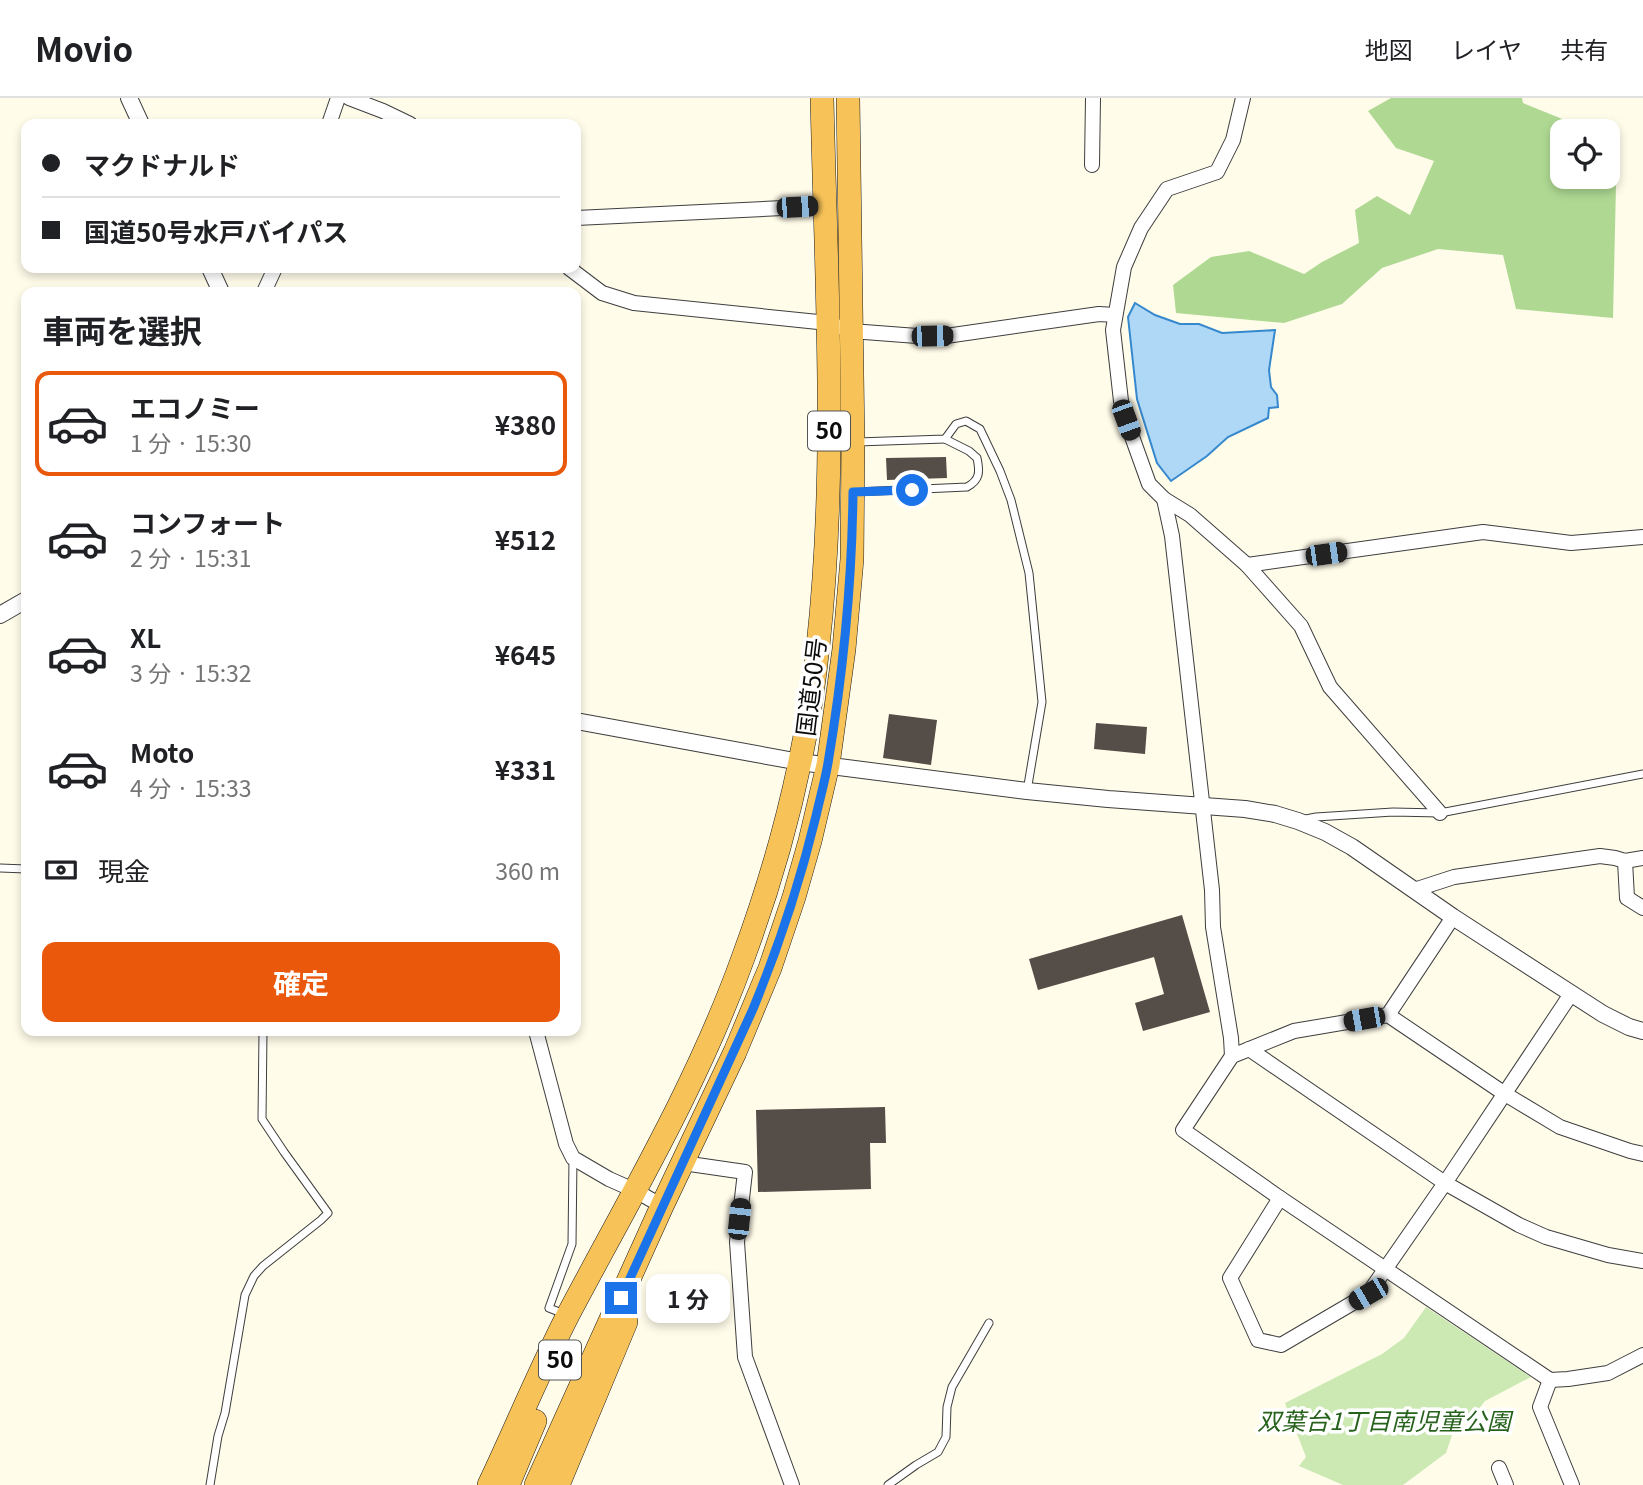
<!DOCTYPE html>
<html lang="ja">
<head>
<meta charset="utf-8">
<style>
  :root { --surface:#fff; --page:#f6f6f6; --text:#202124; --muted:#757577; --line:#e0e0e0; --accent:#ea580c }
  body { margin:0; font-family:Georgia,"Noto Sans JP",serif; background:var(--page); color:var(--text); height:100vh; display:flex; flex-direction:column; font-size:26px; white-space:nowrap }
  * { box-sizing:border-box; margin:0 }
  p { font-size:23px; color:var(--muted) }
  .icon { flex:none; width:38px; height:38px; fill:none; stroke:currentColor; stroke-width:2; stroke-linecap:round; stroke-linejoin:round }
  .map { position:relative; flex:1; overflow:hidden }
  .panel { position:absolute; left:21px; top:189px; width:560px; height:749px; display:flex; flex-direction:column; background:var(--surface); border-radius:14px; box-shadow:0 4px 10px #0003 }
  .panel>* { flex:none }
  .top-card { position:absolute; left:21px; top:21px; width:560px; height:154px; border-radius:14px; box-shadow:0 4px 10px #0003; display:grid; align-content:center; height:154px; padding:0 21px; background:var(--surface) }
  .buttons { position:absolute; left:1550px; top:21px; display:grid; gap:14px }
  .buttons a { display:grid; place-items:center; width:70px; height:70px; border-radius:14px; background:var(--surface); box-shadow:0 4px 10px #0003; font-size:35px }
  .end { position:absolute; width:32px; height:32px; margin:-16px; border:9px solid #1a73e8; background:#fff; box-shadow:0 0 0 4px #fff }
  .from { border-radius:50% }
  .bubble { position:absolute; height:49px; border-radius:14px; background:var(--surface); box-shadow:0 4px 10px #0003; font-size:23px; font-weight:700; line-height:49px; text-align:center }
  .car { position:absolute; width:21px; height:42px; margin:-21px -10px; border-radius:9px; box-shadow:0 0 5px 2px #0007; background:linear-gradient(#222 24%,#8ab4d8 0 40%,#222 0 76%,#8ab4d8 0 86%,#222 0) }
  .top-card b { display:flex; align-items:center; gap:24px; height:66px; font-size:26px }
  .top-card b+b { border-top:2px solid var(--line) }
  .top-card i { width:18px; height:18px; background:var(--text) }
  ul { padding:0; list-style:none }
  li { display:flex; align-items:center; gap:21px; height:105px; margin:0 14px 10px; padding:0 7px; border:4px solid transparent; border-radius:14px }
  li div { flex:1 }
  li b { display:block; font-size:26px }
  li em { font-style:normal; font-weight:700 }
  li.active { border-color:var(--accent) }
  li>.icon { width:63px; height:63px; stroke-width:1.5 }
  h2 { padding:0 21px; font-size:32px; line-height:84px }
  .pay { display:flex; align-items:center; gap:18px; height:77px; padding:0 21px; font-size:26px }
  .pay p { margin-inline-start:auto }
  .primary-button { display:flex; gap:14px; margin-top:auto; padding:14px 21px }
  .primary-button a { flex:1; height:80px; border-radius:14px; background:var(--accent); color:#fff; font-size:28px; font-weight:700; line-height:80px; text-align:center }
  header { display:flex; align-items:center; gap:42px; box-sizing:border-box; height:98px; padding:0 35px; background:var(--surface); border-bottom:2px solid var(--line) }
  header strong { font-size:33px }
  nav { display:flex; gap:38px; margin-inline-start:auto; font-size:24px }
  .map>svg:first-child { display:block }
</style>
</head>
<body>
<header>
<strong>Movio</strong>
<nav><a>地図</a><a>レイヤ</a><a>共有</a></nav>
</header>
<div class="map">
<svg width="1643" height="1387" viewBox="0 0 1643 1387">
  <rect width="100%" height="100%" fill="#fffcea"/>
  <polygon fill="#cce9b4" points="1426,1209 1531,1279 1485,1303 1474,1317 1454,1331 1446,1355 1403,1387 1343,1387 1299,1368 1306,1359 1285,1305 1382,1256 1404,1240"/>
  <polygon fill="#afd993" points="1391,0 1522,0 1523,5 1592,33 1563,33 1563,79 1608,79 1608,40 1617,43 1613,220 1516,211 1503,157 1438,151 1382,170 1342,206 1284,225 1176,215 1173,187 1211,159 1249,153 1304,176 1322,164 1359,145 1355,112 1377,98 1410,117 1434,63 1396,50 1368,13"/>
  <polygon fill="#afd7f6" stroke="#3588cd" stroke-width="2" points="1135,205 1155,217 1180,226 1199,226 1222,235 1275,232 1269,272 1271,289 1277,297 1278,309 1269,310 1268,320 1228,339 1207,358 1171,383 1157,365 1137,301 1128,219"/>
  <g fill="#544d48">
    <polygon points="946,359 947,380 887,382 886,360"/>
    <polygon points="889,616 937,622 931,667 883,660"/>
    <polygon points="1096,625 1147,629 1145,656 1094,651"/>
    <polygon points="1182,817 1210,914 1143,933 1135,905 1164,896 1154,859 1038,892 1029,861"/>
    <polygon points="885,1009 886,1045 870,1045 871,1091 758,1094 756,1012"/>
  </g>
  <g fill="none" stroke-linecap="round" stroke-linejoin="round">
    <g stroke="#3e3e3e" stroke-width="9">
      <g id="service">
        <polyline points="857,344 945,341 956,326 966,323 980,331 1000,373 1011,402 1029,475 1042,604 1027,693"/>
        <path d="M855,394l112,-5c13,-7 13,-15 10,-29l-8,-7 -24,-12"/>
        <polyline points="1301,722 1316,719 1393,714 1440,715 1643,676"/>
        <polyline points="0,770 26,771"/>
        <polyline points="564,1216 549,1210 572,1146 573,1060"/>
        <polyline points="210,1387 218,1338 225,1315 245,1197 254,1178 263,1168 321,1122 328,1115 284,1054 262,1021 263,933"/>
        <polyline points="888,1387 916,1367 938,1354 946,1339 947,1309 952,1289 989,1225"/>
      </g>
    </g>
    <g stroke="#3e3e3e" stroke-width="16">
      <g id="minor">
        <polyline points="349,0 383,13 410,26"/>
        <polyline points="1243,0 1233,42 1217,74 1167,91 1141,130 1124,169 1113,232 1121,303 1126,322 1149,386 1164,401 1190,417 1247,467 1301,528 1330,589 1440,715"/>
        <polyline points="329,26 338,0"/>
        <polyline points="1092,67 1093,0"/>
        <polyline points="576,120 824,108"/>
        <polyline points="569,170 602,195 634,205 828,225 851,233 917,238 946,238 1099,216 1115,217"/>
        <polyline points="264,194 275,170"/>
        <polyline points="1164,401 1172,438 1212,792 1213,829 1231,940 1232,958"/>
        <polyline points="1247,467 1483,434 1571,445 1643,439"/>
        <polyline points="1625,763 1627,800 1643,810"/>
        <polyline points="1414,792 1454,779 1600,758 1615,760 1625,763 1643,760"/>
        <polyline points="1453,819 1388,917 1294,933 1232,958 1183,1032 1280,1100 1550,1282 1568,1281 1608,1275 1643,1257"/>
        <polyline points="1388,917 1505,996 1560,1029 1630,1053 1643,1056"/>
        <polyline points="536,933 566,1046 573,1060 609,1081 636,1093 662,1108"/>
        <polyline points="1249,951 1445,1085 1519,1127 1546,1139 1608,1157 1643,1163"/>
        <polyline points="683,1065 745,1074 737,1144 745,1259 792,1387"/>
        <polyline points="1280,1100 1230,1180 1258,1242 1281,1247 1368,1196 1445,1085 1571,896"/>
        <polyline points="1550,1282 1540,1309 1572,1387"/>
        <polyline points="1499,1370 1506,1387"/>
      </g>
    </g>
    <g stroke="#3e3e3e" stroke-width="18">
      <g id="tertiary">
        <polyline points="129,0 141,26"/>
        <polyline points="210,170 221,194"/>
        <polyline points="0,517 26,502"/>
        <polyline points="576,623 800,664 1027,693 1108,701 1245,711 1275,716 1298,723 1325,734 1352,749 1453,819 1603,916 1629,929 1643,933"/>
      </g>
    </g>
    <g stroke="#1c1c1c" stroke-width="24">
      <g id="trunk">
        <path d="M489,1387c27,-57 51,-116 80,-172 62,-117 129,-230 174,-355 37,-100 64,-205 75,-312 20,-182 8,-366 4,-548"/>
        <polyline points="508,1387 535,1323"/>
        <polyline points="536,1387 662,1108 735,954 770,870 794,799 810,743 828,667 844,551 852,461 853,344 848,0"/>
        <polyline points="558,1387 626,1224"/>
      </g>
    </g>
    <use href="#service" stroke="#fff" stroke-width="7"/>
    <use href="#minor" stroke="#fff" stroke-width="14"/>
    <use href="#tertiary" stroke="#fff" stroke-width="16"/>
    <use href="#trunk" stroke="#f7c258" stroke-width="23"/>
  </g>
  <g fill="none" stroke-linecap="round" stroke-linejoin="round">
    <path stroke="#1a73e8" stroke-width="9" d="M621,1200l132,-289c26,-63 47,-127 63,-193 4,-18 9,-35 12,-53 15,-89 24,-180 25,-271l59,-2"/>
  </g>
  <g text-anchor="middle" stroke-width="7" stroke-linejoin="round" paint-order="stroke">
    <g fill="#fff" stroke="#545454" stroke-width="2">
      <rect x="808" y="313.5" width="42" height="39" rx="5"/>
      <rect x="539" y="1242.5" width="42" height="39" rx="5"/>
    </g>
    <g font-size="23" font-weight="bold" fill="#0b0b0b">
      <text x="829" y="341">50</text>
      <text x="560" y="1270">50</text>
    </g>
    <g font-size="24" fill="#0b0b0b" stroke="#fff">
      <text transform="translate(812 589) rotate(-83)" y="8">国道50号</text>
    </g>
    <g font-size="24" font-style="italic" fill="#27621c" stroke="#fff">
      <text x="1384" y="1332">双葉台1丁目南児童公園</text>
    </g>
  </g>
</svg>
<div class="buttons">
<a><svg class="icon" aria-label="locate" viewBox="0 0 24 24"><circle cx="12" cy="12" r="6"/><path d="M12 2v4M12 18v4M2 12h4M18 12h4"/></svg></a>
</div>
<i class="end from" style="left:912px;top:392px"></i>
<i class="end" style="left:621px;top:1200px"></i>
<div class="bubble" style="left:646px;top:1176px;width:84px">1 分</div>
<i class="car" style="left:797px;top:109px;rotate:87deg"></i>
<i class="car" style="left:932px;top:238px;rotate:89deg"></i>
<i class="car" style="left:1126px;top:322px;rotate:160deg"></i>
<i class="car" style="left:1326px;top:456px;rotate:82deg"></i>
<i class="car" style="left:1364px;top:921px;rotate:260deg"></i>
<i class="car" style="left:739px;top:1121px;rotate:6deg"></i>
<i class="car" style="left:1368px;top:1196px;rotate:240deg"></i>
<div class="top-card">
<b><i class="from"></i>マクドナルド</b>
<b><i></i>国道50号水戸バイパス</b>
</div>
<section class="panel">
<h2>車両を選択</h2>
<ul>
<li class="active"><svg class="icon" aria-label="car" viewBox="0 0 24 24"><path d="M5 17H2v-5l4-1 3-4h7l3 4 3 1v5h-3M9 17h6M6 11h13"/><circle cx="7" cy="17" r="2"/><circle cx="17" cy="17" r="2"/></svg><div><b>エコノミー</b><p>1 分 · 15:30</p></div><em>¥380</em></li>
<li><svg class="icon" aria-label="car" viewBox="0 0 24 24"><path d="M5 17H2v-5l4-1 3-4h7l3 4 3 1v5h-3M9 17h6M6 11h13"/><circle cx="7" cy="17" r="2"/><circle cx="17" cy="17" r="2"/></svg><div><b>コンフォート</b><p>2 分 · 15:31</p></div><em>¥512</em></li>
<li><svg class="icon" aria-label="car" viewBox="0 0 24 24"><path d="M5 17H2v-5l4-1 3-4h7l3 4 3 1v5h-3M9 17h6M6 11h13"/><circle cx="7" cy="17" r="2"/><circle cx="17" cy="17" r="2"/></svg><div><b>XL</b><p>3 分 · 15:32</p></div><em>¥645</em></li>
<li><svg class="icon" aria-label="car" viewBox="0 0 24 24"><path d="M5 17H2v-5l4-1 3-4h7l3 4 3 1v5h-3M9 17h6M6 11h13"/><circle cx="7" cy="17" r="2"/><circle cx="17" cy="17" r="2"/></svg><div><b>Moto</b><p>4 分 · 15:33</p></div><em>¥331</em></li>
</ul>
<div class="pay"><svg class="icon" aria-label="cash" viewBox="0 0 24 24"><path d="M3 7h18v10H3z"/><circle cx="12" cy="12" r="2"/></svg>現金<p>360 m</p></div>
<div class="primary-button"><a>確定</a></div>
</section>
</div>
</body>
</html>
